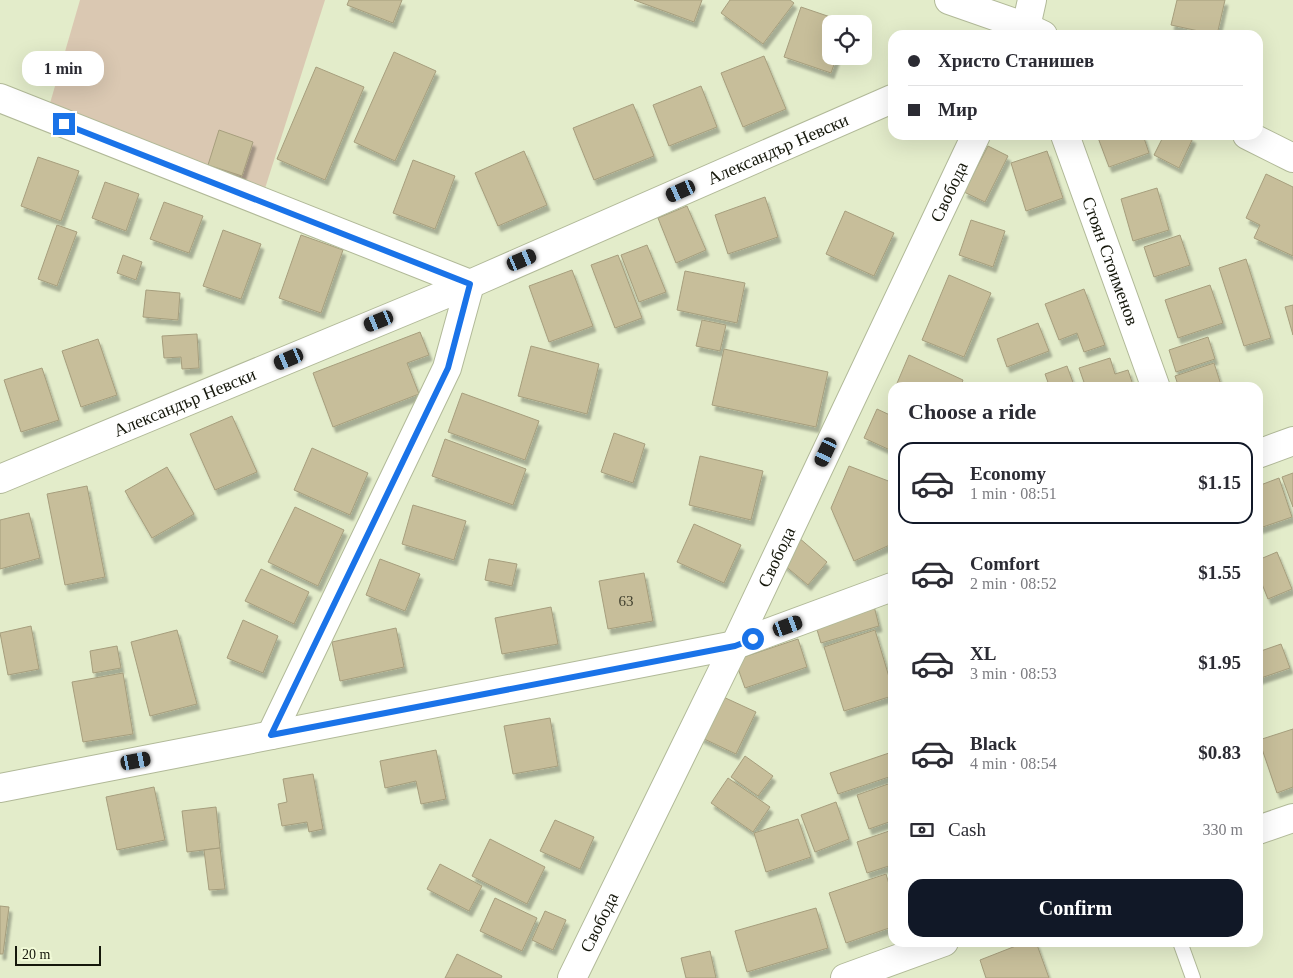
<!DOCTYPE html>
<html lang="en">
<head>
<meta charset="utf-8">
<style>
  :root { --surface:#fff; --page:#f2f2f3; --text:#2b2b33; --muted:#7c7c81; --line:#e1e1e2; --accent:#111827 }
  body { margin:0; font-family:Georgia,serif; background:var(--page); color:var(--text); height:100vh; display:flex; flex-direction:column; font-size:19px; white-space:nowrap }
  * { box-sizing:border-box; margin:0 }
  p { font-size:16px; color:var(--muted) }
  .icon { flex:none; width:28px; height:28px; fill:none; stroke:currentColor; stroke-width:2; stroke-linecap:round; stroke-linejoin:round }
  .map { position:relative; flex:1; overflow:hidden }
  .sheet { position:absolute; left:888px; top:382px; width:375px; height:565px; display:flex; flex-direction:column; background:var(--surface); border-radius:15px; box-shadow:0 5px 20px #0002 }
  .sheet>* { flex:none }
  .banner { position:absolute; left:888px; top:30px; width:375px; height:110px; border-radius:15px; box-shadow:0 5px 20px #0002; display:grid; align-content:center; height:110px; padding:0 20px; background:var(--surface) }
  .tools { position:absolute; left:822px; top:15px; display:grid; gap:10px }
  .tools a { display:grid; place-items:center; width:50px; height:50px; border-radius:10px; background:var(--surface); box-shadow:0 5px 20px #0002; font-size:25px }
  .scale { position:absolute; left:15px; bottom:12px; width:86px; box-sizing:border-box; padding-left:5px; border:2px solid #15170b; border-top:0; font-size:14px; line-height:18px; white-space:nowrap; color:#15170b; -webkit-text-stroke:4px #f1fad7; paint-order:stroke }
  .end { position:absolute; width:22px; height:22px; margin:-11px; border:6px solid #1a73e8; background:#fff; box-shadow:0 0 0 2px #fff }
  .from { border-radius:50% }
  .bubble { position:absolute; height:35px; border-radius:15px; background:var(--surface); box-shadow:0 5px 20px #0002; font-size:16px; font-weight:600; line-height:35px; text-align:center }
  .car { position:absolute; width:15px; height:30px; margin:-15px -8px; border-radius:6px; box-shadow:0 0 4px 1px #0007; background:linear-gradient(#222 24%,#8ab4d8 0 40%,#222 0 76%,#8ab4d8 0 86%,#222 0) }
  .banner b { display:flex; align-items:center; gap:18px; height:48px; font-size:19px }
  .banner b+b { border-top:1px solid var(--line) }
  .banner i { width:12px; height:12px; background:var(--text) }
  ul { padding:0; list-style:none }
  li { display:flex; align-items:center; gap:15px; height:82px; margin:0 10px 8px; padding:0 10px; border:2px solid transparent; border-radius:15px }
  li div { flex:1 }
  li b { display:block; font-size:19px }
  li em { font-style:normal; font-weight:600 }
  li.current { border-color:var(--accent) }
  li>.icon { width:45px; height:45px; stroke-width:1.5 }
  h2 { padding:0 20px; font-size:22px; line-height:60px }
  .pay { display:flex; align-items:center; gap:12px; height:55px; padding:0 20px; font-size:19px }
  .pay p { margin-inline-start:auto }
  .cta { display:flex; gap:10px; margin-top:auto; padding:10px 20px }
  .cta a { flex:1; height:58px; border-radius:15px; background:var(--accent); color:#fff; font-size:20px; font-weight:600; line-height:58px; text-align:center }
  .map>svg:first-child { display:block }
</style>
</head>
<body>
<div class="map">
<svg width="1293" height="978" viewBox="0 0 1293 978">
  <defs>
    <filter id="shadow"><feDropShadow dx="3" dy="5.5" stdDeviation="1" flood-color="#0004"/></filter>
  </defs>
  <rect width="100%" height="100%" fill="#e3ecca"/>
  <polygon fill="#dac8b2" points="80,0 325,0 261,201 46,117"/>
  <g fill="#c7be9a" stroke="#a69e7d" filter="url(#shadow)">
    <polygon points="349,0 402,0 393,23 347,5"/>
    <polygon points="634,0 702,0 694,22"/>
    <polygon points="730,0 790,0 794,3 763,44 721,13"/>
    <polygon points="1177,0 1225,0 1217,35 1171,25"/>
    <polygon points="801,7 848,23 831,24 831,56 837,56 831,73 784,57"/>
    <polygon points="394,52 436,71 395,161 354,142"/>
    <polygon points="764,56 786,109 743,127 721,73"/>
    <polygon points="316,67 364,87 325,180 277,159"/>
    <polygon points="701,86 717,127 669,146 653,105"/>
    <polygon points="633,104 654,156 594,180 573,128"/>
    <polygon points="219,130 253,142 242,176 208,165"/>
    <polygon points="1097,135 1143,135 1149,153 1109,167"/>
    <polygon points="1164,135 1187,135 1193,138 1179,168 1154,155"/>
    <polygon points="988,146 1008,156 985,202 964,192"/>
    <polygon points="524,151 547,205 498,226 475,173"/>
    <polygon points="1047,151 1063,198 1026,211 1011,163"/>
    <polygon points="38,157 79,171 61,221 21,206"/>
    <polygon points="413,160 455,176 435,229 393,213"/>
    <polygon points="1266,174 1293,187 1293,256 1254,238 1260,225 1246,218"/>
    <polygon points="105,182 139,194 126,231 92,218"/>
    <polygon points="1157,188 1169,230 1133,241 1121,199"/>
    <polygon points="765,197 778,237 728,254 715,215"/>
    <polygon points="164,202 203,216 189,253 150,239"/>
    <polygon points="687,206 706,250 676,263 658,218"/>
    <polygon points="845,211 894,233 874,276 826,254"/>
    <polygon points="971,220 1005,231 993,267 959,255"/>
    <polygon points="57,225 77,232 57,286 38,279"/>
    <polygon points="223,230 261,244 241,299 203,286"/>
    <polygon points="301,235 343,250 321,313 279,298"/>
    <polygon points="1180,235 1190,265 1154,277 1144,247"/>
    <polygon points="647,245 666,292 639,302 621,255"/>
    <polygon points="123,255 142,262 136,280 117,273"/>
    <polygon points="618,255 642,318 615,328 591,265"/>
    <polygon points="1246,259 1271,338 1244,346 1219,268"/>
    <polygon points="572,270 593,326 549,342 529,286"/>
    <polygon points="685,271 745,283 737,323 677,310"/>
    <polygon points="949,275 991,293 964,357 922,340"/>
    <polygon points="1210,285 1223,323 1178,338 1165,300"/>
    <polygon points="1084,289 1105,345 1084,352 1077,333 1059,340 1045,304"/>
    <polygon points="146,290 180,293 178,320 143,317"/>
    <polygon points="1293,305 1293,335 1285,307"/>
    <polygon points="702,320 726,325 720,351 696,346"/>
    <polygon points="1038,323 1049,351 1007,367 997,339"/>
    <polygon points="420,332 429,355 407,363 419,394 333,427 313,373"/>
    <polygon points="197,334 199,368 182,369 181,357 164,358 162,336"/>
    <polygon points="1208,337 1215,359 1176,372 1169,350"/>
    <polygon points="98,339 117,395 81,407 62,351"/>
    <polygon points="531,346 599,364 587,414 518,396"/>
    <polygon points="724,349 828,372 816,427 712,405"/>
    <polygon points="909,355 963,380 960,388 895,388"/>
    <polygon points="1110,358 1115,374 1128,370 1134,388 1086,388 1079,368"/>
    <polygon points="1214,363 1222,388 1179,388 1175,376"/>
    <polygon points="1067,366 1075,388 1050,388 1045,374"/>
    <polygon points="42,368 59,420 21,432 4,380"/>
    <polygon points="462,393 539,421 525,460 448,432"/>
    <polygon points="877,409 892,416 892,451 864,438"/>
    <polygon points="232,416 257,472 215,490 190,434"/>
    <polygon points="614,433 645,444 633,483 601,472"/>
    <polygon points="445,439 526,469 513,505 432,476"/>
    <polygon points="312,448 368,473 350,515 294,490"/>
    <polygon points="700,456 763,471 751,520 689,505"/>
    <polygon points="849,466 891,482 892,486 892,544 854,561 831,508"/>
    <polygon points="167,467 194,514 152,538 125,491"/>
    <polygon points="1293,473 1293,507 1282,477"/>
    <polygon points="1279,478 1292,517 1260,528 1258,520 1258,486"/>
    <polygon points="87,486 105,577 65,585 47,494"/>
    <polygon points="413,505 466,521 454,560 402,544"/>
    <polygon points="295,507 344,530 318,586 268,562"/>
    <polygon points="29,513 40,558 0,569 0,520"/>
    <polygon points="694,524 741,545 724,583 677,562"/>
    <polygon points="798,537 827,562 808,585 778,560"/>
    <polygon points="1277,552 1292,589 1268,599 1258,574 1258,560"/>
    <polygon points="380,559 420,574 405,611 366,595"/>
    <polygon points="489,559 517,564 512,586 485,580"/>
    <polygon points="261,569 309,592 294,624 245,601"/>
    <polygon points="644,573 653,621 608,629 599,581"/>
    <polygon points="874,606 879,626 821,643 815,623"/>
    <polygon points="551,607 558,644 502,654 495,618"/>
    <polygon points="243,620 278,636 263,673 227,658"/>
    <polygon points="31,626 39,669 8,675 0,633"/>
    <polygon points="396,628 404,667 340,681 332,642"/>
    <polygon points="177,630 197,704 150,716 131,642"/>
    <polygon points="875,630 892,687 892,696 844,711 824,647"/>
    <polygon points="798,639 807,667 745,688 735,660"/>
    <polygon points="1281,644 1290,668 1258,679 1258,652"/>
    <polygon points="117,646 121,668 93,673 90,651"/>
    <polygon points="123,673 133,734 83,742 72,682"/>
    <polygon points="719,695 756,712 736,754 700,737"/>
    <polygon points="550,718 558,766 513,774 504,726"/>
    <polygon points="1293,729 1293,787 1277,793 1259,740"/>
    <polygon points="436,750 446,799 421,804 416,781 385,788 380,761"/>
    <polygon points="892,752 892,776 838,794 830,773"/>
    <polygon points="745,756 773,776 758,796 731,777"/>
    <polygon points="313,774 323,829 309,832 307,822 282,826 278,804 287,802 283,779"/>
    <polygon points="728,778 770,807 753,832 711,803"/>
    <polygon points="888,784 892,796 892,821 869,829 857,795"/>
    <polygon points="154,787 165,840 117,850 106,797"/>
    <polygon points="836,802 849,839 815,852 801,815"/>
    <polygon points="216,807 220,848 187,852 182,811"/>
    <polygon points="798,819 811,857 766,872 754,833"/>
    <polygon points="555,820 594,837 580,869 540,851"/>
    <polygon points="892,830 892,865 867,873 857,842"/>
    <polygon points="490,839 545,867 527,904 472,876"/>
    <polygon points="220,848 225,889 209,890 204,850"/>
    <polygon points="440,864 482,886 469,911 427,889"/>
    <polygon points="886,874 892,894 892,927 846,943 829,893"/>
    <polygon points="495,898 537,918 522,951 480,931"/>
    <polygon points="0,906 9,907 3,954 0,954"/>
    <polygon points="816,908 828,948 747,972 735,931"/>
    <polygon points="545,911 566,920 553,950 532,940"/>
    <polygon points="1026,942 1036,942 1049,978 986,978 980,960"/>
    <polygon points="710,951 716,978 686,978 681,958"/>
    <polygon points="457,954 502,976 501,978 445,978"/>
  </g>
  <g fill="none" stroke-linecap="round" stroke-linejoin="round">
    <g stroke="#b1b998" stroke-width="16">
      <polyline id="lane" points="1180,942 1193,978"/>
    </g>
    <g stroke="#b1b998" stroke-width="30">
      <g id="street">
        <polyline points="949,0 1026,27 1043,35"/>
        <polyline points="1023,35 1026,27 1032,0"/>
        <polyline points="0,98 470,284 447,368 271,735"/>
        <path id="s1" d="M1065,135l91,253"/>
        <polyline points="1247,135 1293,158"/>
        <polyline points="1258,454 1293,441"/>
        <path id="s2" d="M0,479l470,-195 422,-185"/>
        <polyline points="0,788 735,645 892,587"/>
        <polyline points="1258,830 1293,818"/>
        <path id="s3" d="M572,978l163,-333 241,-510"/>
        <polyline points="845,978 944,942"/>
      </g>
    </g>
    <use href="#lane" stroke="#fff" stroke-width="14"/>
    <use href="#street" stroke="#fff" stroke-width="28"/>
  </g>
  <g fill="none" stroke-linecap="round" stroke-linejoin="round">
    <polyline stroke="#1a73e8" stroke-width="6" points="64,124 470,284 448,368 271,735 735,646 753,639"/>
  </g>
  <g text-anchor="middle" stroke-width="4" stroke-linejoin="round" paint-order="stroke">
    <g font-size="15" fill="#42412f">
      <text x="626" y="606">63</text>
    </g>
    <g font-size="18" fill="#15170b" stroke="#f1fad7">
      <text dy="6" stroke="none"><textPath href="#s2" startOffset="845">Александър Невски</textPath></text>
      <text dy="6" stroke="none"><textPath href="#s3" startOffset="872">Свобода</textPath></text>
      <text dy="6" stroke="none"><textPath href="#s1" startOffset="134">Стоян Стоименов</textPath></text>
      <text dy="6" stroke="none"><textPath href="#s2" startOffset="200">Александър Невски</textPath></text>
      <text dy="6" stroke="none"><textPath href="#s3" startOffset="468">Свобода</textPath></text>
      <text dy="6" stroke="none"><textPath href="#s3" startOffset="62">Свобода</textPath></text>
    </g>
  </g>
</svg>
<div class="tools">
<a><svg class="icon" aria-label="locate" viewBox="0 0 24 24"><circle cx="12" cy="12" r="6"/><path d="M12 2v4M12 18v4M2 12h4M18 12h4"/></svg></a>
</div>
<div class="scale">20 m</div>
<i class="end from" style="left:753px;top:639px"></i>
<i class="end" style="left:64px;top:124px"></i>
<div class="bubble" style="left:22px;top:51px;width:82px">1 min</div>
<i class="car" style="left:681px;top:191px;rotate:246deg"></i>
<i class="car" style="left:522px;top:260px;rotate:67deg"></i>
<i class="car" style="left:379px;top:321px;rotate:248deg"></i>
<i class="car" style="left:289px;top:359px;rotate:247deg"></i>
<i class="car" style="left:826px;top:452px;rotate:205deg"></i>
<i class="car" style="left:788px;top:626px;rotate:70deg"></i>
<i class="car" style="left:136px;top:761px;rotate:79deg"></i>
<div class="banner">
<b><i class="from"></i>Христо Станишев</b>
<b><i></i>Мир</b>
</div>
<section class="sheet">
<h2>Choose a ride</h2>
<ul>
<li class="current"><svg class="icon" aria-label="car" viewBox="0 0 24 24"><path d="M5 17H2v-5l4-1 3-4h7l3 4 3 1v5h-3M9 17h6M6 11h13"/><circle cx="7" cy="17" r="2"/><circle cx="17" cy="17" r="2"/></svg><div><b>Economy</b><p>1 min · 08:51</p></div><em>$1.15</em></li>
<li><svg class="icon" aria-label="car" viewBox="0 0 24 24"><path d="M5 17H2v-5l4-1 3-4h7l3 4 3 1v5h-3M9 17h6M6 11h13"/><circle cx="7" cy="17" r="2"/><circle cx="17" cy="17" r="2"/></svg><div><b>Comfort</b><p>2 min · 08:52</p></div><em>$1.55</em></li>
<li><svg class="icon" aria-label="car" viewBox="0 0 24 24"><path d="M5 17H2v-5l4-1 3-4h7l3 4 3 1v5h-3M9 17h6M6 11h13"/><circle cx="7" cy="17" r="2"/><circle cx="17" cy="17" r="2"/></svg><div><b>XL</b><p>3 min · 08:53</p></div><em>$1.95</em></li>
<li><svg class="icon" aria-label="car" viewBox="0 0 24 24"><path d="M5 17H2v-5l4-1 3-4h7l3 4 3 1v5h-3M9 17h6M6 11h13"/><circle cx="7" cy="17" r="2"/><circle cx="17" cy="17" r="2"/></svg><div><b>Black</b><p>4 min · 08:54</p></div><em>$0.83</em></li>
</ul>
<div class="pay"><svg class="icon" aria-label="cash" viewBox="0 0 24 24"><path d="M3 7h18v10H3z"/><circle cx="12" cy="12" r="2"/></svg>Cash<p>330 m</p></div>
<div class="cta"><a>Confirm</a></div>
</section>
</div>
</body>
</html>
